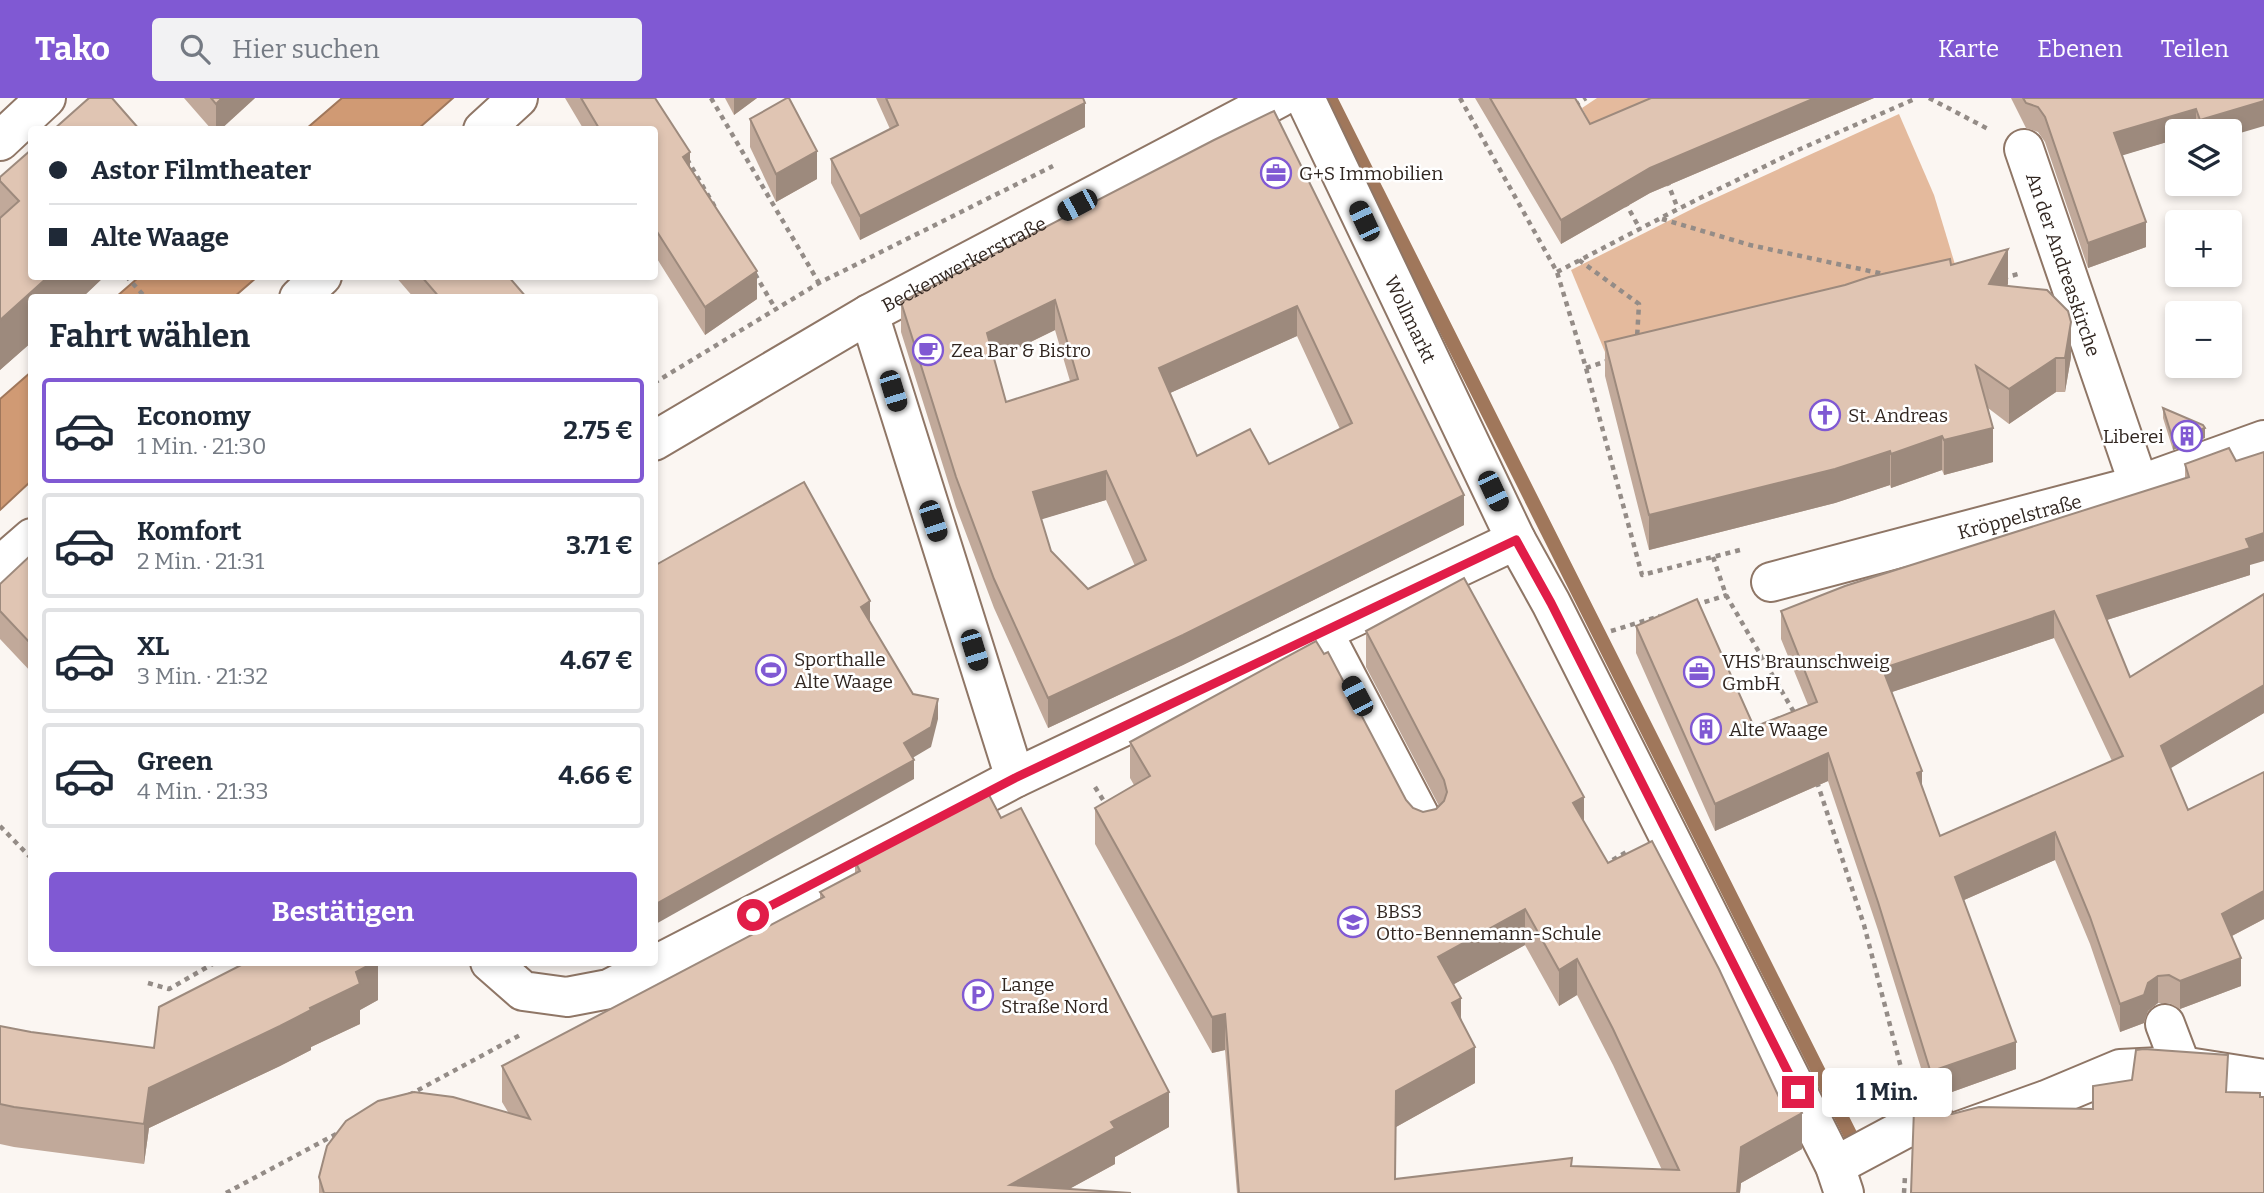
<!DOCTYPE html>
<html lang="de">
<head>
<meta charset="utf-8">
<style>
  :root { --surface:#fff; --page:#f2f2f3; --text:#1f2937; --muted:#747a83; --line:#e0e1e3; --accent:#8059d3 }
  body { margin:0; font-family:Bitter,serif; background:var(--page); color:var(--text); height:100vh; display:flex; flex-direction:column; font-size:26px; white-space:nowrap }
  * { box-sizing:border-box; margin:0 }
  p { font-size:23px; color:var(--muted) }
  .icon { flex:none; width:38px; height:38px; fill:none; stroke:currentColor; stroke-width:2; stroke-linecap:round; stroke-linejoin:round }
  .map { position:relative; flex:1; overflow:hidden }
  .side { position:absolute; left:28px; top:196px; width:630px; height:672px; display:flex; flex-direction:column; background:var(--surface); border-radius:7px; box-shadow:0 4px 10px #0003 }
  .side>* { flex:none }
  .guide { position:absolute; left:28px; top:28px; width:630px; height:154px; border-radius:7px; box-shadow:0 4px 10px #0003; display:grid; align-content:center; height:154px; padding:0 21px; background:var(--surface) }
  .fabs { position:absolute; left:2165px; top:21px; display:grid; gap:14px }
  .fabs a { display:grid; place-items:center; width:77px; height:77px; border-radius:7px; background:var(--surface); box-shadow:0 4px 10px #0003; font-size:35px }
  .end { position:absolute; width:32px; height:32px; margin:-16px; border:9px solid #e11d48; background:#fff; box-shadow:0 0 0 4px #fff }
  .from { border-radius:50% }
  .bubble { position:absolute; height:49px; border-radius:7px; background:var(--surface); box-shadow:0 4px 10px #0003; font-size:23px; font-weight:700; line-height:49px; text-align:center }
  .car { position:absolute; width:21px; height:42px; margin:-21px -10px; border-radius:9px; box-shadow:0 0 5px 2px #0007; background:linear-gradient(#222 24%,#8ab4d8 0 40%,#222 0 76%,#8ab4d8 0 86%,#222 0) }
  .guide b { display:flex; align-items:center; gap:24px; height:66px; font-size:26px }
  .guide b+b { border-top:2px solid var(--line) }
  .guide i { width:18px; height:18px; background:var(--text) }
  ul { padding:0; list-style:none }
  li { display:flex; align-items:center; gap:21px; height:105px; margin:0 14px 10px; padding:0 7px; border:4px solid var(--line); border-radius:7px }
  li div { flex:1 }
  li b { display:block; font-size:26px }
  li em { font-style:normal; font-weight:700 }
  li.on { border-color:var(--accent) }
  li>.icon { width:63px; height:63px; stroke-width:1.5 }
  h2 { padding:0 21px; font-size:32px; line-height:84px }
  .button { display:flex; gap:14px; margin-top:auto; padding:14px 21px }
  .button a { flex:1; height:80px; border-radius:7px; background:var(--accent); color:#fff; font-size:28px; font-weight:700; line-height:80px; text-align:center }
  header { display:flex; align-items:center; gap:42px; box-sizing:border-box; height:98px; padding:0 35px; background:var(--accent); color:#fff }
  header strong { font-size:33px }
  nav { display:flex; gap:38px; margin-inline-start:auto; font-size:24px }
  .search { width:490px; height:63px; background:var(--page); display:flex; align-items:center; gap:18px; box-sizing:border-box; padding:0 24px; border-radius:7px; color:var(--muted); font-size:26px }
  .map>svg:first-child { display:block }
</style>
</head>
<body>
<header>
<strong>Tako</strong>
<div class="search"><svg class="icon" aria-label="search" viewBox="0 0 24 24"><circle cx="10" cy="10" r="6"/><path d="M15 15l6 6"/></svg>Hier suchen</div>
<nav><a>Karte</a><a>Ebenen</a><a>Teilen</a></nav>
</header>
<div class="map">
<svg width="2264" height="1095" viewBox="0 0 2264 1095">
  <rect width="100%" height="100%" fill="#fbf6f2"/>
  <g fill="#e4ba9d">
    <polygon points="1597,0 1675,0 1613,70 1582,10"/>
    <polygon points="1899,16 1934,97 1960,183 1605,254 1571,172 1700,107"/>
  </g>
  <g fill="#d09a74" stroke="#a0775b" stroke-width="2">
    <polygon points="342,0 453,0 418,31 306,31"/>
    <polygon points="139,179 139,178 257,179 234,199 116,199"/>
    <polygon points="31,274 31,383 0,412 0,301"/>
  </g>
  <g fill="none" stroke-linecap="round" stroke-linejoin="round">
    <polyline stroke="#a0775b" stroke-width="14" points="1330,0 1855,1046"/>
    <g stroke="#8f7666" stroke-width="42">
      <g id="minor">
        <path id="s1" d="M1305,0l211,442 35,63 284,563 9,27"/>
        <polyline points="483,32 518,0"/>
        <polyline points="0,43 46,0"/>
        <path id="s2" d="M2024,51l115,336"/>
        <polyline points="299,200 322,178"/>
        <polyline points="869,216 1015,680"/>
        <path id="s3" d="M654,343l215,-127 410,-216"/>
        <polyline points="0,468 32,440"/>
        <path id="s4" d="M1771,484l368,-97 125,-45"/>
        <polyline points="1323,534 1425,728"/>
        <polyline points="490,864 523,893 567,899 609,891 896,743 1015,680 1516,442"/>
        <polyline points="2165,926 2181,968"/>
        <polyline points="1908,1029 1954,1035 2046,1002 2120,971 2181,968 2264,981"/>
        <polyline points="1835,1068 1908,1029 1933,1020"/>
      </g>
    </g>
    <g stroke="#948c87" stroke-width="4.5" stroke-dasharray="5 5" stroke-linecap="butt">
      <polyline points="711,0 819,185"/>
      <polyline points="1460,0 1557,174 1586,270 1642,477 1744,451"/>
      <polyline points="1929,0 1990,32"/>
      <polyline points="1575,7 1586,0"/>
      <polyline points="687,61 716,111"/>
      <polyline points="1667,83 1678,111"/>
      <polyline points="1625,104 1640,131"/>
      <polyline points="1662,121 1750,147 1888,177"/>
      <polyline points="1579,162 1639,206 1637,240"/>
      <polyline points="1557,174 1678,111 1798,52 1917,0"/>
      <polyline points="755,176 775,210"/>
      <polyline points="126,178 146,200"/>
      <polyline points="2003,180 2022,175"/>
      <polyline points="1586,270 1607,263"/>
      <polyline points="654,285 819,185 1053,68"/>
      <polyline points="1713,459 1726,497 1795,616"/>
      <polyline points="1695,507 1727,497"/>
      <polyline points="1611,533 1660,518"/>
      <polyline points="1817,684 1864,827 1905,985"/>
      <polyline points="1095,689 1107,708"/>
      <polyline points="0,728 32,761"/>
      <polyline points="1604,767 1630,752"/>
      <polyline points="148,885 169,891 216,864"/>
      <polyline points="409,997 522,936"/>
      <polyline points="226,1095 340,1034"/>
      <polyline points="1904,1095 1905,1078"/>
    </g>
    <use href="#minor" stroke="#fff" stroke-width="38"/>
  </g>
  <g fill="#c1a99a" fill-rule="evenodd">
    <polygon points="184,0 255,0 220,32 212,32"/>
    <polygon points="565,0 655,0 757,201 705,237 654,156 654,32 584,32"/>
    <polygon points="725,0 757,0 734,17"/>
    <polygon points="876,0 1083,0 1085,29 860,142 831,85 831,61 890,31"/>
    <polygon points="1475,0 1575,0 1590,26 1651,0 1874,0 1650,95 1561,146"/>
    <polygon points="2011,0 2264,0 2230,33 2177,33 2177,41 2122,57 2146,149 2088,170 2045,44 2038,34 2026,30"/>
    <polygon points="750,21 817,81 776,104 750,49"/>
    <path d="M1214,42l250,385 -281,140 -135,63 -54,-120 -38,-101 -55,-175v-30zM1055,232l15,51 -64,21 -12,-42zM1297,238l43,93 -71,35 -72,-8 -27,-63zM1106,402l29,66 -47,23 -37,-38 -10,-32z"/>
    <polygon points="32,51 32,178 105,178 0,272 0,79"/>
    <polygon points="1951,167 2008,186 2006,188 2071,259 2065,294 2056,294 2009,326 1988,310 1993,364 1944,377 1942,372 1891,390 1890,387 1835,405 1649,452 1605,278 1605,244"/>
    <polygon points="395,178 508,178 527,200 414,200"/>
    <polygon points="2163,310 2205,340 2173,352 2163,320"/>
    <path d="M2185,366l65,101v10l-143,45 23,57 134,-83v119l-94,55 18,42 76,109 -32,17 9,50 -61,23 -11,-6h-11l-10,8 -4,12 -24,9 -30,-88 -35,-84 -91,40 52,169 -78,28h-8l-52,-167 -50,-149 -113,50 -79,-178v-27l118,101 54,-22 -27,-66v-28l404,-133zM2054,540l58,123 -172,75 -18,-48 -30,-96z"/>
    <polygon points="32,456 32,575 0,541 0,486"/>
    <path d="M1366,533l218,191 24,41 194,286 -61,34 -1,10h-503l-12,-143 -13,3 -117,-209v-36l39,-23 -4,-7v-36l276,58 7,8 10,4 13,-3 3,-3 -73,-139zM1525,847l34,61 18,-11 36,70 49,105 -90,-4 -177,13 1,-52 79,-44 -21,-99z"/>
    <polygon points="1001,720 1169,1029 1115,1059 1115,1066 1069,1091 1131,1095 319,1095 319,1079 508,1014 502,1004 502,968 820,801 820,794 855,776 855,763"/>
    <polygon points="378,864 378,902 360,912 360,926 311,949 311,952 280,968 149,1030 144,1066 14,1049 0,1046 0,928 31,934 154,950"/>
  </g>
  <g fill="#9d8a7d">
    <polygon points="222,0 255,0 220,32 216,32 216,6"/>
    <polygon points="734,0 757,0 734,17"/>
    <polygon points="1815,0 1874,0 1650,95 1561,146 1561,122 1650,70"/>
    <polygon points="2264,3 2264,28 2230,38 2230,33 2200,33 2200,22"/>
    <polygon points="1085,5 1085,29 860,142 860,118"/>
    <polygon points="2196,11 2196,33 2177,33 2177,41 2114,60 2114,35"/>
    <polygon points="817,53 817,81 776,104 776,76"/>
    <polygon points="690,54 690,82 683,59"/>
    <polygon points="2146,124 2146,149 2088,170 2088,145"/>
    <polygon points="2008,151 2008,186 1989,220 1989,186"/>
    <polygon points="757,173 757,201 705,237 705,209"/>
    <polygon points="49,178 105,178 82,200 32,200 32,244 0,272 0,222"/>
    <polygon points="1055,202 1055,232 987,265 987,235"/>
    <polygon points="1297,208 1297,238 1159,300 1159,270"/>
    <polygon points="2071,224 2071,259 2065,294 2065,260"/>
    <polygon points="2056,260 2056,294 2009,326 2009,291"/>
    <polygon points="1993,330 1993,364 1944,377 1944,342"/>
    <polygon points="2205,330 2205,340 2173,352 2173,342"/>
    <polygon points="1942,338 1942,372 1891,390 1891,356"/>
    <polygon points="1890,353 1890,387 1835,405 1649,452 1649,417"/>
    <polygon points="1106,373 1106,402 1033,424 1033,394"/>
    <polygon points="1464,397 1464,427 1183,567 1048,630 1048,600"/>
    <polygon points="2264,435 2264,463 2250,467 2250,477 2097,525 2097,498"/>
    <polygon points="870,503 870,523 861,529 861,509"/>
    <polygon points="2054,513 2054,540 1889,595 1885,577 1887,569"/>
    <polygon points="2264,587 2264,615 2161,676 2161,648"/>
    <polygon points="938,601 938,621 931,649 904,665 904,645"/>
    <polygon points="1828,655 1828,683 1715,733 1715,706"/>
    <polygon points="914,662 914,681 654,827 654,807"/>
    <polygon points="1922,673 1922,700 1917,675"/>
    <polygon points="1584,699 1584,735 1573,705"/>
    <polygon points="2055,734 2055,762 1955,806 1955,779"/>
    <polygon points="2264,793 2264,821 2222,843 2222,816"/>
    <polygon points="1525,811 1525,847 1438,895 1438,859"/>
    <polygon points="2241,860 2241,888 2180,911 2180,883"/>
    <polygon points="1577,861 1577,897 1559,908 1559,872"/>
    <polygon points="375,864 378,864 378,902 360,912 360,926 311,949 311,952 280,968 149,1030 144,1066 144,1026 149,990 310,910 356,874"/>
    <polygon points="2158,878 2158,905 2148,913 2144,925 2120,934 2120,906"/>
    <polygon points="1461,900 1461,936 1452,905"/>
    <polygon points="1225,916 1225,952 1212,955 1212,919"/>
    <polygon points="2016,944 2016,971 1938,999 1938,971"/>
    <polygon points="1475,949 1475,985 1396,1029 1395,1095 1396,993"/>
    <polygon points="1169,994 1169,1029 1115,1059 1115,1066 1062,1095 1010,1087 1111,1024"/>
    <polygon points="1802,1015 1802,1051 1741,1085 1740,1095 1737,1095 1741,1049"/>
  </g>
  <g fill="#e0c5b3" stroke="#9d8a7d" stroke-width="2" fill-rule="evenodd">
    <polygon points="89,0 112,0 140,32 53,32"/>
    <polygon points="211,0 222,0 216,6"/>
    <polygon points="581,0 655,0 690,54 683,59 757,173 705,209 654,129 654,32 600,32"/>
    <polygon points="787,0 789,0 817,53 776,76 750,21"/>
    <polygon points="886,0 1083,0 1085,5 860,118 831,61 898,27"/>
    <polygon points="1490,0 1575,0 1590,26 1651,0 1815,0 1650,70 1561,122"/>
    <polygon points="2023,0 2264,0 2264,3 2200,22 2196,11 2114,35 2146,124 2088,145 2045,19 2038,9 2026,5"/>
    <path d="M1274,13l190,384 -281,140 -135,63 -54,-119 -38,-102 -55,-175 313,-162zM1055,202l23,79 -72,23 -19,-69zM1297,208l55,117 -83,41 -19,-35 -53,27 -38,-88zM1106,373l40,89 -58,29 -37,-38 -18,-59z"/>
    <polygon points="32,51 32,178 49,178 0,222 0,120 19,103 0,83 0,79"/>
    <polygon points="2008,151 1989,186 2047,192 2068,213 2071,224 2065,260 2056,260 2009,291 1976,268 1993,330 1944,342 1942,338 1891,356 1890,353 1835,371 1649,417 1605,244 1845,187 1869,179 1950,161 1951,167"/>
    <polygon points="421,178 508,178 527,200 440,200"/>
    <polygon points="2163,310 2203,327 2205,330 2173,342"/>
    <path d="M2229,350l7,13 28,-9v81l-18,6 4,9 -153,48 33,81 134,-83v91l-103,61 27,64 76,-38v119l-42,23 19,44 -61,23 -11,-6 -11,1 -10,7 -4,12 -24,9 -30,-87 -35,-85 -100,45 61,165 -78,27 -8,1 -52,-168 -50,-149 -113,51 -79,-178 61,-27 57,128 63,-25 -36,-91 64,-25 344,-109 -4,-13zM2054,513l69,145 -183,80 -23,-63 5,-2 -37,-96 4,-1 -2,-7z"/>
    <polygon points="804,384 870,503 861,509 913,596 938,601 931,629 904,645 914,662 654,807 654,468"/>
    <polygon points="32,456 32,547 0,513 0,486"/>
    <path d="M1464,480l120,219 -11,6 35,60 44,-22 67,128 65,139h15l3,5 -61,34 -4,46h-498l-14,-179 -13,3 -117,-209 55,-32 -20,-34 186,-101 8,13 4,-2 78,148 7,8 10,4 13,-3 8,-8 3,-9 -3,-12 -78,-149zM1525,811l34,61 18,-11 36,70 66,141 -108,-4 1,-8 -177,21 1,-88 79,-44 -23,-44 9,-5 -23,-41z"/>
    <polygon points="989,697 1001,720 1021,710 1169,994 1111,1024 1115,1030 1010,1087 1131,1095 324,1095 319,1079 327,1048 346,1023 378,1003 414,994 453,999 530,1021 502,968 824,799 820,794 860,773 855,763"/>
    <polygon points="247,864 375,864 356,874 360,886 310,910 311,912 280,928 149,990 144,1026 14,1009 0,1006 0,928 31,934 154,950 159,909"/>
    <polygon points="2144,951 2228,957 2226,994 2260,995 2260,999 2264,999 2264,1095 1911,1095 1914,1011 1952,1016 1979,1009 2093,1011 2093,988 2132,982 2136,952"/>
  </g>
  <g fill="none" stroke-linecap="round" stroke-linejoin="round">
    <polyline stroke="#e11d48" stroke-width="9" points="753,817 1015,680 1516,442 1551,505 1798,994"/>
  </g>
  <defs>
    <g id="office-ring" transform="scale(1.575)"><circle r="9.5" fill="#fff" stroke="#8059d3" stroke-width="1.5"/><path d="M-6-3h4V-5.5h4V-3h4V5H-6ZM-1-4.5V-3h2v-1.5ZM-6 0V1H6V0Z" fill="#8059d3"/></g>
    <g id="cafe-ring" transform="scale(1.575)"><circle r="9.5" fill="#fff" stroke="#8059d3" stroke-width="1.5"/><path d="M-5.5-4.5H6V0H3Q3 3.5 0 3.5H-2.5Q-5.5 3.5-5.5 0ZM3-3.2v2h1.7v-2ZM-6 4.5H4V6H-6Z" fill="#8059d3"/></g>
    <g id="church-ring" transform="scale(1.575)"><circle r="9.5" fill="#fff" stroke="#8059d3" stroke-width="1.5"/><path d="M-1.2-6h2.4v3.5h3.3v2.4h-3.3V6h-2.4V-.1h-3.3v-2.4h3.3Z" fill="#8059d3"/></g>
    <g id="building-ring" transform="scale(1.575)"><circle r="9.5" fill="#fff" stroke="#8059d3" stroke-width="1.5"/><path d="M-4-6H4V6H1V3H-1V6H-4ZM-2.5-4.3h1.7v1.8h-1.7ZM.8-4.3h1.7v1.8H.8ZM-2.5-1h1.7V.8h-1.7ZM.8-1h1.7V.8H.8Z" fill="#8059d3"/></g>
    <g id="stadium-ring" transform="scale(1.575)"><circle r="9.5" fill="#fff" stroke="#8059d3" stroke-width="1.5"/><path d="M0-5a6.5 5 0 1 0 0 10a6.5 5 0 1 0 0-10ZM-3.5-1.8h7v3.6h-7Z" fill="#8059d3"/></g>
    <g id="school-ring" transform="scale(1.575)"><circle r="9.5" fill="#fff" stroke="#8059d3" stroke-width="1.5"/><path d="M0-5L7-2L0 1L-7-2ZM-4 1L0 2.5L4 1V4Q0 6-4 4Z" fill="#8059d3"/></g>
    <g id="parking-ring" transform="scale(1.575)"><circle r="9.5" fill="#fff" stroke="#8059d3" stroke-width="1.5"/><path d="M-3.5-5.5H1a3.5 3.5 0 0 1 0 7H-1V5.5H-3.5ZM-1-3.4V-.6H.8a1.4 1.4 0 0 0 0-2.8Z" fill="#8059d3"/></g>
  </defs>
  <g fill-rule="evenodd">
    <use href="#office-ring" x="1276" y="75"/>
    <use href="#cafe-ring" x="928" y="252"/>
    <use href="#church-ring" x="1825" y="317"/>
    <use href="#building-ring" x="2187" y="338"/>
    <use href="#stadium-ring" x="771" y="572"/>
    <use href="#office-ring" x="1699" y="574"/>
    <use href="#building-ring" x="1706" y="631"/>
    <use href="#school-ring" x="1353" y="824"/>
    <use href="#parking-ring" x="978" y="897"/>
  </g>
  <g text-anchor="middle" stroke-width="5" stroke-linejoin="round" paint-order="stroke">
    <g font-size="19" fill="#312620" stroke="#fff" text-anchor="start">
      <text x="1299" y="82">G+S Immobilien</text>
      <text x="951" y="259">Zea Bar &amp; Bistro</text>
      <text x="1848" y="324">St. Andreas</text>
      <text x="2164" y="345" text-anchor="end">Liberei</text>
      <text x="794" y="568">Sporthalle<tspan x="794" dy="22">Alte Waage</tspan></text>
      <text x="1722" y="570">VHS Braunschweig<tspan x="1722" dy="22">GmbH</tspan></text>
      <text x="1729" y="638">Alte Waage</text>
      <text x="1376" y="820">BBS3<tspan x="1376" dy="22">Otto-Bennemann-Schule</tspan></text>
      <text x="1001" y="893">Lange<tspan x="1001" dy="22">Straße Nord</tspan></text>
    </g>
    <g font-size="19" fill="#312620" stroke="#fff">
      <text dy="7" stroke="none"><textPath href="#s3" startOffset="357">Beckenwerkerstraße</textPath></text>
      <text dy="7" stroke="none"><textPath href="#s2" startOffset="122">An der Andreaskirche</textPath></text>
      <text dy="7" stroke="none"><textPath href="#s1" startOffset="245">Wollmarkt</textPath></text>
      <text dy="7" stroke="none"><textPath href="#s4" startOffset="257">Kröppelstraße</textPath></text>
    </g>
  </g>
</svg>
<div class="fabs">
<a><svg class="icon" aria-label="layers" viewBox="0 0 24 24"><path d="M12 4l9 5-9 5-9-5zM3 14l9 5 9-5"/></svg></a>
<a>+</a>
<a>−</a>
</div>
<i class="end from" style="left:753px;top:817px"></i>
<i class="end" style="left:1798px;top:994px"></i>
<div class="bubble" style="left:1822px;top:970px;width:130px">1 Min.</div>
<i class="car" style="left:1077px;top:107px;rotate:242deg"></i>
<i class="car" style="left:1364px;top:123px;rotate:335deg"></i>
<i class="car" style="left:893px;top:293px;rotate:163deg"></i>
<i class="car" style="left:1493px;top:393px;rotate:155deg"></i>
<i class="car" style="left:933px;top:423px;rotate:162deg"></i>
<i class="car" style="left:974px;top:552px;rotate:163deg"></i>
<i class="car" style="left:1357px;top:598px;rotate:332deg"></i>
<div class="guide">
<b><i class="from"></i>Astor Filmtheater</b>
<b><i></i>Alte Waage</b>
</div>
<section class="side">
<h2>Fahrt wählen</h2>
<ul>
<li class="on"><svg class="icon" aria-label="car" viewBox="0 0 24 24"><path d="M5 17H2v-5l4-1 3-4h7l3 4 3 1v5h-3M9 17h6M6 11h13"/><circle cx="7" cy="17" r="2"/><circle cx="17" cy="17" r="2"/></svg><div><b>Economy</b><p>1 Min. · 21:30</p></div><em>2.75 €</em></li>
<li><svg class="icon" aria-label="car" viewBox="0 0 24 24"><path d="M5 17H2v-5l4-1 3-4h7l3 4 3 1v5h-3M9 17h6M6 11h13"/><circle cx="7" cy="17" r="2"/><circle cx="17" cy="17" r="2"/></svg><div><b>Komfort</b><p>2 Min. · 21:31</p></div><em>3.71 €</em></li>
<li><svg class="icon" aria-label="car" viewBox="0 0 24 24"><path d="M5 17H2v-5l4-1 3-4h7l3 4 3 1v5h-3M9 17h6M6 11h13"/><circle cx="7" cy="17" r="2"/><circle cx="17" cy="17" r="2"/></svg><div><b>XL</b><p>3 Min. · 21:32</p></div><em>4.67 €</em></li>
<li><svg class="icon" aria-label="car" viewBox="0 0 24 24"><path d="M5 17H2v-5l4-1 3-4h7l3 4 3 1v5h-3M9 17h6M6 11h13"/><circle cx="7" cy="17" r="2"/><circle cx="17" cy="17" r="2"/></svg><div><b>Green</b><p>4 Min. · 21:33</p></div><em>4.66 €</em></li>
</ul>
<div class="button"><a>Bestätigen</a></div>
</section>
</div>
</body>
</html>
